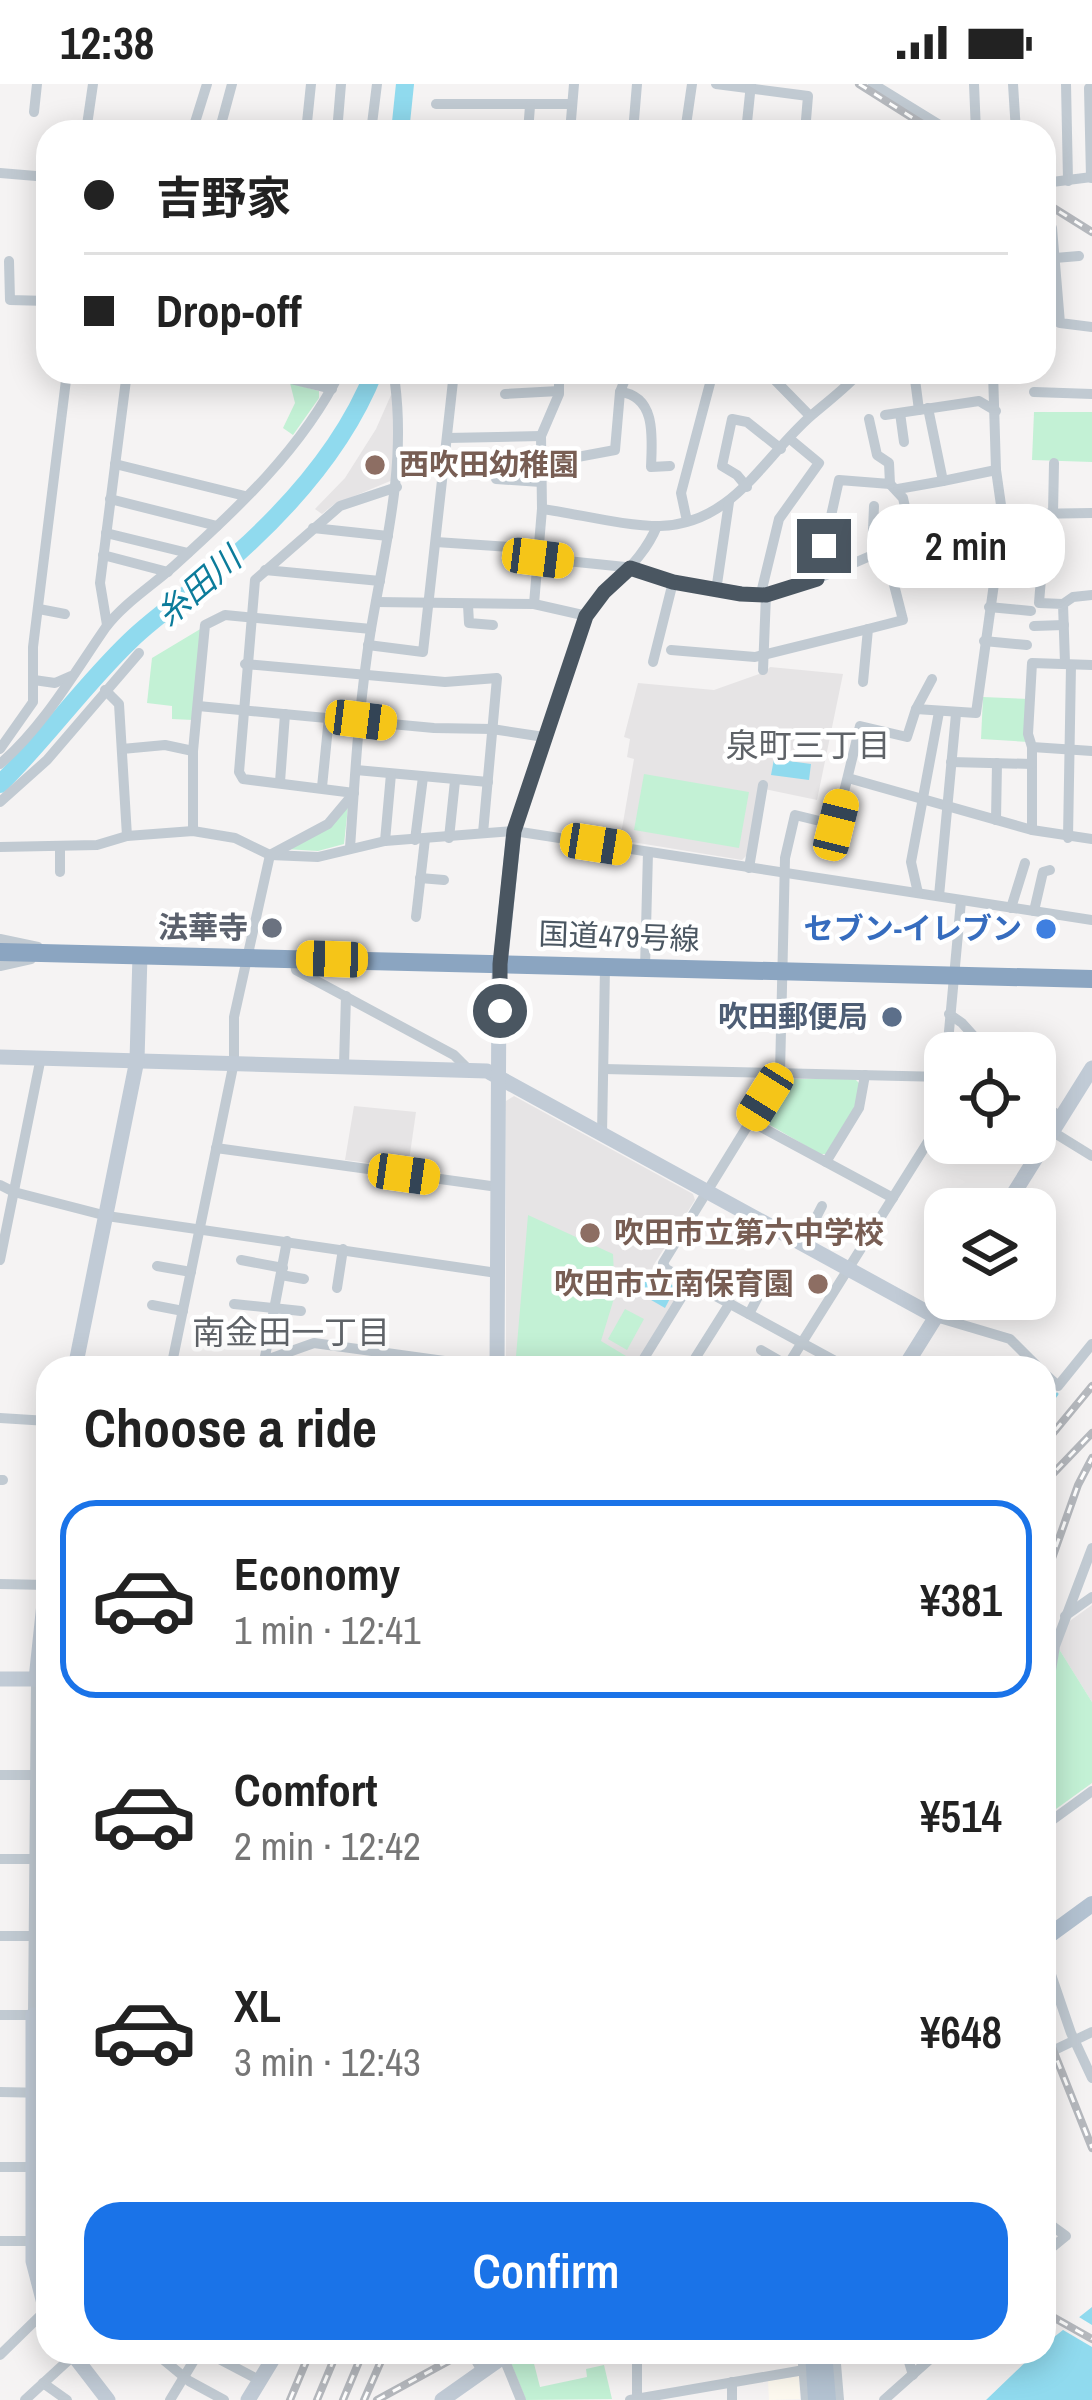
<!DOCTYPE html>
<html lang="en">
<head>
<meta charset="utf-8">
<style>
  :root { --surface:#fff; --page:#f2f2f2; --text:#222; --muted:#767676; --line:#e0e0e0; --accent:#1a73e8 }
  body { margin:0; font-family:"Archivo Narrow","Noto Sans JP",sans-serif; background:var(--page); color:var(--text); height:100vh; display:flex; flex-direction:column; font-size:45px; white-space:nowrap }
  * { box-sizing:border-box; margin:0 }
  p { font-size:39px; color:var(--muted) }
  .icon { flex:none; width:66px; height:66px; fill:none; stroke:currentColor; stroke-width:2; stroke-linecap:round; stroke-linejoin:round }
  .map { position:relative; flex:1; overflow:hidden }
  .drawer { position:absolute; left:36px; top:1272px; width:1020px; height:1008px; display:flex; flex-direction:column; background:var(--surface); border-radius:36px; box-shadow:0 6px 30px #0003 }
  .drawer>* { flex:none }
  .top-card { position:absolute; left:36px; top:36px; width:1020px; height:264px; border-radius:36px; box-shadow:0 6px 30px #0003; display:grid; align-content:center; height:264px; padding:0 48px; background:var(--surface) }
  .controls { position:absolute; left:924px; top:948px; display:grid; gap:24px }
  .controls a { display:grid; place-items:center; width:132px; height:132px; border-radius:24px; background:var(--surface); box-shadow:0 6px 30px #0003; font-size:60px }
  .end { position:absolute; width:54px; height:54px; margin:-27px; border:15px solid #4a5661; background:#fff; box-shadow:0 0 0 6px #fff }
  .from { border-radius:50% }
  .bubble { position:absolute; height:84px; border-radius:36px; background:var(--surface); box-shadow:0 6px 30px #0003; font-size:39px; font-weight:600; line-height:84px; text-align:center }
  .car { position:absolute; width:36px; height:72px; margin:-36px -18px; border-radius:15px; box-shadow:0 0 9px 3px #0007; background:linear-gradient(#f5c518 24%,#345 0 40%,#f5c518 0 76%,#345 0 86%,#f5c518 0) }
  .top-card b { display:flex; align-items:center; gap:42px; height:114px; font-size:45px }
  .top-card b+b { border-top:3px solid var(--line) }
  .top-card i { width:30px; height:30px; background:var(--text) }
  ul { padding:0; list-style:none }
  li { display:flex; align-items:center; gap:36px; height:198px; margin:0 24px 18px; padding:0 24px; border:6px solid transparent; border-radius:36px }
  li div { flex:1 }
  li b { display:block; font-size:45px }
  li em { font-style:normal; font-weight:600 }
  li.on { border-color:var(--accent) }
  li>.icon { width:108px; height:108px; stroke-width:1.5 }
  h2 { padding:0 48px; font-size:54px; line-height:144px }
  .primary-button { display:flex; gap:24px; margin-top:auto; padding:24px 48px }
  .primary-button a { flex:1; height:138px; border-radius:36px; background:var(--accent); color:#fff; font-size:48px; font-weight:600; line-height:138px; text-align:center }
  .status { display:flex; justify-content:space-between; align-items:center; height:84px; padding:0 60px; background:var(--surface); direction:ltr }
  .status svg { height:33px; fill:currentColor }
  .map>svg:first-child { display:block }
</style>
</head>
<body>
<div class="status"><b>12:38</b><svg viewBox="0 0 49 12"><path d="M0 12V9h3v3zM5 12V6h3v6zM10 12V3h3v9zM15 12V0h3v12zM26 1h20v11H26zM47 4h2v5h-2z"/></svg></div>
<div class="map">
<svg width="1092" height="2316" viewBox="0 0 1092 2316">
  <rect width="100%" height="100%" fill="#f5f3f3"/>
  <polygon fill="#fdf9ef" points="799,2292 800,2315 769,2316 768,2297"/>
  <g fill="#e6e4e5">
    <polygon points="391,311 395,313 395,395 333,421 322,430 315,425 345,394 376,345"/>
    <polygon points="770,583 843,590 817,716 759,704 748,770 742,776 620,756 634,675 627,673 630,655 624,653 638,599 714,606 765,588"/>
    <polygon points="514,1012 693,1110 695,1116 653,1182 684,1199 684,1205 633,1284 506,1284 506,1017"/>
    <polygon points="354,1022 416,1028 408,1084 345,1076"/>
    <polygon points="1092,1521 1092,1618 1059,1565 1067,1539"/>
  </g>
  <g fill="#c3f1d5">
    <polygon points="290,299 319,307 319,314 293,351 283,344 295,319"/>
    <polygon points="1034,328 1092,328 1092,378 1032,376"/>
    <polygon points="202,544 193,636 172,635 172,622 147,619 152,574"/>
    <polygon points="983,613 1030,615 1028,658 981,655"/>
    <polygon points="644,690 749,708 739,764 634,746"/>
    <polygon points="348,723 344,760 318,767 285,765"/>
    <polygon points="782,995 855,995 860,1000 855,1023 827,1070 820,1070 761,1036 759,1031"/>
    <polygon points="528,1131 613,1170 615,1211 601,1257 626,1272 620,1284 515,1284"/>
    <polygon points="625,1225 644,1235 627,1266 608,1255"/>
    <polygon points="1059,1565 1092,1618 1092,1699 1049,1730 1044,1728 1044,1657"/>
    <polygon points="523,2268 531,2268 540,2303 587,2293 586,2285 604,2281 612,2315 526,2316 511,2279"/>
  </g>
  <g fill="#90daee">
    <polygon points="774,675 811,680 809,696 771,691"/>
    <polygon points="643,1185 676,1203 665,1224 632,1205"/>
    <polygon points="1092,2223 1092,2316 986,2316 1036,2268 1044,2268 1044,2261"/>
  </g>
  <polygon fill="#f5f3f3" points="1074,2230 1092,2241 1092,2263 1058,2243"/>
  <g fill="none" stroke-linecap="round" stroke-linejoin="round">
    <polyline stroke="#90daee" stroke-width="3" points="1044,1327 1057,1310"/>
    <g stroke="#90daee" stroke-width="18">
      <polyline points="400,48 405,0"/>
      <path d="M0,700c46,-45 83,-98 130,-143 33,-32 73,-56 107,-87 57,-51 109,-111 137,-182"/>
    </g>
    <g stroke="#c1cad2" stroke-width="10">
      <polyline points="716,0 808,12 805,48"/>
      <polyline points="873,0 951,48"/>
      <polyline points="974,0 976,48"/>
      <polyline points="1013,0 1016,48"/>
      <polyline points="1066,0 1068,97"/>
      <polyline points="1089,4 1091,94"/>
      <polyline points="436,20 572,20"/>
      <polyline points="34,28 37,0"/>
      <polyline points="86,48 93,0"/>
      <polyline points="192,48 207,0"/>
      <polyline points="219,48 232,0"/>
      <polyline points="306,48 311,0"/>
      <polyline points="337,48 341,0"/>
      <polyline points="371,48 377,0"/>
      <polyline points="528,48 530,22"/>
      <polyline points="570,48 574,0"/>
      <polyline points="633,48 637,0"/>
      <polyline points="685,48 692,0"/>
      <polyline points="746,48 751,0"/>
      <polyline points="0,89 48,93"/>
      <polyline points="47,93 48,72"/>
      <polyline points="1044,99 1092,93"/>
      <polyline points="1044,138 1052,144 1060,239 1092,243"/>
      <polyline points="1055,174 1079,172"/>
      <polyline points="9,177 10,216 48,217"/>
      <polyline points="261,288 332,305"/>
      <polyline points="767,288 810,332"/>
      <polyline points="914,288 919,326"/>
      <polyline points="453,292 559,288 559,310 541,352 542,425 534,520"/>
      <path d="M620,308c37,4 32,47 31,75l19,-1"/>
      <polyline points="1034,308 1092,310"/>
      <polyline points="505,310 559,307"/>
      <polyline points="928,324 943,397 996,386"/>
      <polyline points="900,329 904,358"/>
      <polyline points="885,331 979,317 996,327"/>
      <polyline points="447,354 541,352"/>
      <polyline points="115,380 245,412"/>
      <polyline points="540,380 615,366 620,308 628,288"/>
      <polyline points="496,395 541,398"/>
      <polyline points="890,400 903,414 912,454"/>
      <polyline points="747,403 737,391 722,382 732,335 747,338 781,365"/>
      <polyline points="898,405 943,397"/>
      <polyline points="110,415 217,442"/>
      <path d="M542,425c37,5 81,17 118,17 74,-2 103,-69 152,-111 16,-14 33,-26 48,-43"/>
      <polyline points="1053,430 1054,379"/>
      <polyline points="687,437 681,409 713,288"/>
      <polyline points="313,444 388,452"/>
      <polyline points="106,449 188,469"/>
      <polyline points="436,458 538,465"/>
      <polyline points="872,470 874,422"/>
      <polyline points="103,471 168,488"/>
      <polyline points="538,474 635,484 673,498 766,511 817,495 912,454 1028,430 1092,429"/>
      <polyline points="997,481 1042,482 1039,519 1063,520 1065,579"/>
      <polyline points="265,486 380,497"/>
      <polyline points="817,495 839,396 890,400 889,379 877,371 869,335"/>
      <polyline points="716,507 729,418"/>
      <polyline points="376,518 534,520 587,532"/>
      <polyline points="1063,520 1073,513 1092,511"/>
      <polyline points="468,521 469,539 493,541"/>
      <polyline points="989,523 1031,527"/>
      <polyline points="39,525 65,530"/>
      <polyline points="107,541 100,499 127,288"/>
      <polyline points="1034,542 1064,541"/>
      <polyline points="984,557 1027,561"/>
      <polyline points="368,561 423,568 454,288"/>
      <polyline points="671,566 755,573 868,545"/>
      <polyline points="653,578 673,498"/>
      <polyline points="245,580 445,598 497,594 483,749"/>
      <polyline points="1092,581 1032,579 1028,650 1032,663 1092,667"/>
      <polyline points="763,586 766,511 762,505 779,435 819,379 790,355"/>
      <polyline points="34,596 55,599 71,592"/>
      <polyline points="863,598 868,545 903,536 891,489 890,461"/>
      <polyline points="105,606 119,620 127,752"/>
      <polyline points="198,622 434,644 492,645 544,653"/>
      <polyline points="916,625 976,629 1003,435 996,386 993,288"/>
      <polyline points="1032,663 1032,746"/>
      <polyline points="0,665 33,618 33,563 67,288"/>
      <polyline points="122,665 165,661 193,667"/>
      <polyline points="951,678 1032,680"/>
      <path d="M0,680c44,-38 74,-91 106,-137 17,-23 47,-42 68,-61 62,-56 129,-118 166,-194"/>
      <polyline points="356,686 488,698"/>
      <polyline points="848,694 1032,746 1092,755"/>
      <polyline points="280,698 285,630"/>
      <polyline points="322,703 329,633"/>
      <polyline points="0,718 47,676 139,569"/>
      <polyline points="996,736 997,679"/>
      <polyline points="193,747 193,667 205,541 225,531 371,545"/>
      <path d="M514,747l73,-215c22,-32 55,-53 70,-90"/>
      <polyline points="449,754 455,697"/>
      <polyline points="1068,754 1071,581"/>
      <polyline points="415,756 423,693"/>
      <polyline points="385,757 391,690"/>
      <polyline points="60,762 60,788"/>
      <polyline points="0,763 97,761 127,752 193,747 235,754 270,771 318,773 385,757 514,747 1092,836"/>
      <path d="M350,764c5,-73 9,-147 21,-219 14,-83 35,-161 24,-246"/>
      <polyline points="830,769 836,741"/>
      <polyline points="749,784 763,701"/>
      <polyline points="420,794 444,796"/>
      <polyline points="918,809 911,778 939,628"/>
      <polyline points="939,812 956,630"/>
      <polyline points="1011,824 1025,779"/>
      <polyline points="1034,827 1043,788 1050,786"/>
      <polyline points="416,833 425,755"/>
      <polyline points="0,855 38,863"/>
      <polyline points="294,874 296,886 454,971 467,984"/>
      <polyline points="0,882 31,875"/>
      <polyline points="645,884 648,768"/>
      <polyline points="949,930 962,939 989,969"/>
      <polyline points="947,969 961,817"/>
      <polyline points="344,981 346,912"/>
      <polyline points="604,985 945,993"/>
      <polyline points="1035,1015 1062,1034"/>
      <polyline points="750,1037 893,1114"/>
      <polyline points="1053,1048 1092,1072"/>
      <polyline points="602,1051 605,883"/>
      <polyline points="216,1064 498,1103"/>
      <polyline points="826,1078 859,1024 865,991"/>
      <polyline points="0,1101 14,1108 107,1132 497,1189"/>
      <polyline points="802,1161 822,1122"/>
      <polyline points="0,1176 41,973"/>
      <polyline points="241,1176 283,1184"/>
      <polyline points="157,1182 191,1188"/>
      <polyline points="281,1191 304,1195"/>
      <polyline points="337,1204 343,1165"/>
      <polyline points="234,1220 301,1227"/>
      <polyline points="152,1221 183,1227"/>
      <polyline points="749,1230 764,1201"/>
      <polyline points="936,1233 1010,1255 1039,1284"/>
      <polyline points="761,1266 787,1281"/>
      <polyline points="264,1278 287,1157"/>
      <polyline points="171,1284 234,978 234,933 270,771 328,740 354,709 243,695 239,688 255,496 340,422 397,403"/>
      <polyline points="244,1284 314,1259 495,1284"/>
      <polyline points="638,1284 691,1198"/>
      <polyline points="689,1284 730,1219"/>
      <polyline points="786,1284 931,1053 945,995"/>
      <polyline points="848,1284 666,1185 663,1179 780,989 785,774 795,731 836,741 860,642 907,653 916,625 932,595"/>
      <polyline points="1044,1289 1058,1302 1092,1260"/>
      <polyline points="0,1334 48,1337"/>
      <polyline points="0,1396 3,1396"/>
      <polyline points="0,1500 48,1501"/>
      <polyline points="1065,1532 1092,1513"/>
      <polyline points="1044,1629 1055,1562 1092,1464"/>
      <polyline points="0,1691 48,1691"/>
      <polyline points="1044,1742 1092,1707"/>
      <polyline points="0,1775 48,1775"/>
      <polyline points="0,1852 48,1852"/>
      <polyline points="1044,1870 1071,1949 1092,1994"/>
      <polyline points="0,1931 33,1931 36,1595"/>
      <polyline points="1044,1971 1092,1948"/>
      <polyline points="0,2008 48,2009"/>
      <polyline points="0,2083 33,2083"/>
      <polyline points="1044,2136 1066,2152 1044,2170"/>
      <polyline points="0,2157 33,2157"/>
      <polyline points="154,2268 189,2297 224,2316"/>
      <polyline points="206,2268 261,2297"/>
      <polyline points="446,2268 447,2268"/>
      <polyline points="471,2268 481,2285"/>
      <polyline points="802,2268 806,2316"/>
      <polyline points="835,2268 839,2316"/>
      <polyline points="906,2268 913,2291"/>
      <polyline points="0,2271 44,2228"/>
      <polyline points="503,2272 521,2316"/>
      <polyline points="732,2298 732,2316"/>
      <polyline points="43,2299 67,2316"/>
      <polyline points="637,2314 637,2268"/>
      <polyline points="25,2316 74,2271"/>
      <polyline points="170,2316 199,2268"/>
      <polyline points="630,2316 804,2286"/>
      <polyline points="884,2316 938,2268"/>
    </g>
    <g stroke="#c1cbd6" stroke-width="15">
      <polyline points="0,973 487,987 936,1233"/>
      <polyline points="1004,1125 1092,984"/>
      <polyline points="75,1284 137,976 140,871"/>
      <polyline points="497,1284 499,893 514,747"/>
      <polyline points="904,1284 947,1215"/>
      <polyline points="0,1595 48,1595"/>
      <polyline points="36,1595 48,1482"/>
      <polyline points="48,1931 33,1931 33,2177 48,2235"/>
      <polyline points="71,2268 108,2316"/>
      <polyline points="248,2316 277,2268"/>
      <polyline points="442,2316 510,2268"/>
    </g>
    <g stroke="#b3c2d1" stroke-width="16">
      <polyline points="1044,1855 1092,1820"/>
      <polyline points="813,2268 816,2316"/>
      <polyline points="824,2268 828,2316"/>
    </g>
    <polyline stroke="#8ba5c1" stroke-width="18" points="0,868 1092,895"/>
    <g stroke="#b5b8bd" stroke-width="8">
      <g id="rail">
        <polyline points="859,0 935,48"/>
        <polyline points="1044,118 1092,148"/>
        <polyline points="1044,1360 1092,1302"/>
        <polyline points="1044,1399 1092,1349"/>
        <polyline points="1044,1497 1078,1401 1092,1374"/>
        <polyline points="1044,1943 1092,2064"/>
        <polyline points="1044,2228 1092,2255"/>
        <polyline points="290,2316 310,2268"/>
        <polyline points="317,2316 337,2268"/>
        <polyline points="343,2316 363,2268"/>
        <polyline points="364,2316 385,2268"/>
        <polyline points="377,2316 465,2268"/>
      </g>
    </g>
    <use href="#rail" stroke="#fff" stroke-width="3" stroke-dasharray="9" stroke-linecap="butt"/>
  </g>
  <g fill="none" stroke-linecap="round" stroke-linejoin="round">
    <polyline stroke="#4a5661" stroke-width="15" points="500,927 500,880 514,747 586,532 604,508 630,484 673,498 741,510 766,511 817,495 824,462"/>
  </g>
  <g fill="#8d6e63" stroke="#fff" stroke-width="4.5">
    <circle cx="375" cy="381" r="12"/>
    <circle cx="590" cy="1149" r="12"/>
    <circle cx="818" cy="1200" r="12"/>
  </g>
  <circle fill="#6b7280" stroke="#fff" stroke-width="4.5" cx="272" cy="844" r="12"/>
  <circle fill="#3f7fe0" stroke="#fff" stroke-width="4.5" cx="1046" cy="845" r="12"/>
  <circle fill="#5c6f8a" stroke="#fff" stroke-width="4.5" cx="892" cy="933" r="12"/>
  <g text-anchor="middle" stroke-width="9" stroke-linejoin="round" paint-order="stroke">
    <g font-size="30" font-weight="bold" fill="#785e54" stroke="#fff" text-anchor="start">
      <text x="399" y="391">西吹田幼稚園</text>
      <text x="614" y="1159">吹田市立第六中学校</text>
      <text x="794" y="1210" text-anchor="end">吹田市立南保育園</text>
    </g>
    <g font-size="30" font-weight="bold" fill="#5b616d" stroke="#fff" text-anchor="end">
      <text x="248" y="854">法華寺</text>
    </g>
    <g font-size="30" font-weight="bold" fill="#366cbe" stroke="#fff" text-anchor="end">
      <text x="1022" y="855">セブン-イレブン</text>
    </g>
    <g font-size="30" fill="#4a5661" stroke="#fff">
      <text transform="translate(619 853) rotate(2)" y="10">国道479号線</text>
    </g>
    <g font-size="30" font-weight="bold" fill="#4e5e75" stroke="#fff" text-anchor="end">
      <text x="868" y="943">吹田郵便局</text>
    </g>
    <g font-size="33" font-style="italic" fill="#0c7c9b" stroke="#fff">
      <text transform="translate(198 502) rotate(-41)" y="12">糸田川</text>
    </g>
    <g font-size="33" fill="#5f6368" stroke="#fff">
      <text x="808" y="673">泉町三丁目</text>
      <text x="291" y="1260">南金田一丁目</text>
    </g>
  </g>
</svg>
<div class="controls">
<a><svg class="icon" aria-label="locate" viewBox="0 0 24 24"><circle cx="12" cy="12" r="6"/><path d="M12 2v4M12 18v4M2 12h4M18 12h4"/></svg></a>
<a><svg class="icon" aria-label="layers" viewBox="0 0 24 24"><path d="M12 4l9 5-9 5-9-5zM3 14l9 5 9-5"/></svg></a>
</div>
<i class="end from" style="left:500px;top:927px"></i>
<i class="end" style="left:824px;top:462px"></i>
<div class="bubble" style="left:867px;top:420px;width:198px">2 min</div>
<i class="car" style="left:538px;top:474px;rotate:97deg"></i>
<i class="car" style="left:361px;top:636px;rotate:97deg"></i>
<i class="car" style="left:836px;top:741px;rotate:14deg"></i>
<i class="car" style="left:596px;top:760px;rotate:99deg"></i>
<i class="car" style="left:332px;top:875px;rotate:272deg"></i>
<i class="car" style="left:765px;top:1013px;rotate:212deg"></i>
<i class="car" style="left:404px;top:1090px;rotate:98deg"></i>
<div class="top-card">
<b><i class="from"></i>吉野家</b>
<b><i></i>Drop-off</b>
</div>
<section class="drawer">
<h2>Choose a ride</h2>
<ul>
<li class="on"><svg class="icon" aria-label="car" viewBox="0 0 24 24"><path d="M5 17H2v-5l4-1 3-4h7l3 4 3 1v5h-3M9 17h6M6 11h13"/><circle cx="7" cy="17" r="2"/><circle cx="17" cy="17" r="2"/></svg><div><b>Economy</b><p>1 min · 12:41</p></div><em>¥381</em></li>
<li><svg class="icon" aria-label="car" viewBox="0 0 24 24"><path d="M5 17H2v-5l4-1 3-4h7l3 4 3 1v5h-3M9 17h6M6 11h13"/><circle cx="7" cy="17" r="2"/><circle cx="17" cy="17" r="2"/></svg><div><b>Comfort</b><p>2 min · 12:42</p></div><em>¥514</em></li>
<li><svg class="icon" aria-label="car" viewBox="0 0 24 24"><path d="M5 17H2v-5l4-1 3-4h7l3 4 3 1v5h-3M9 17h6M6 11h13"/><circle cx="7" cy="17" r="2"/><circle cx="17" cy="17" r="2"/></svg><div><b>XL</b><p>3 min · 12:43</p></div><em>¥648</em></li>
</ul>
<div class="primary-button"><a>Confirm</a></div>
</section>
</div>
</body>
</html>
